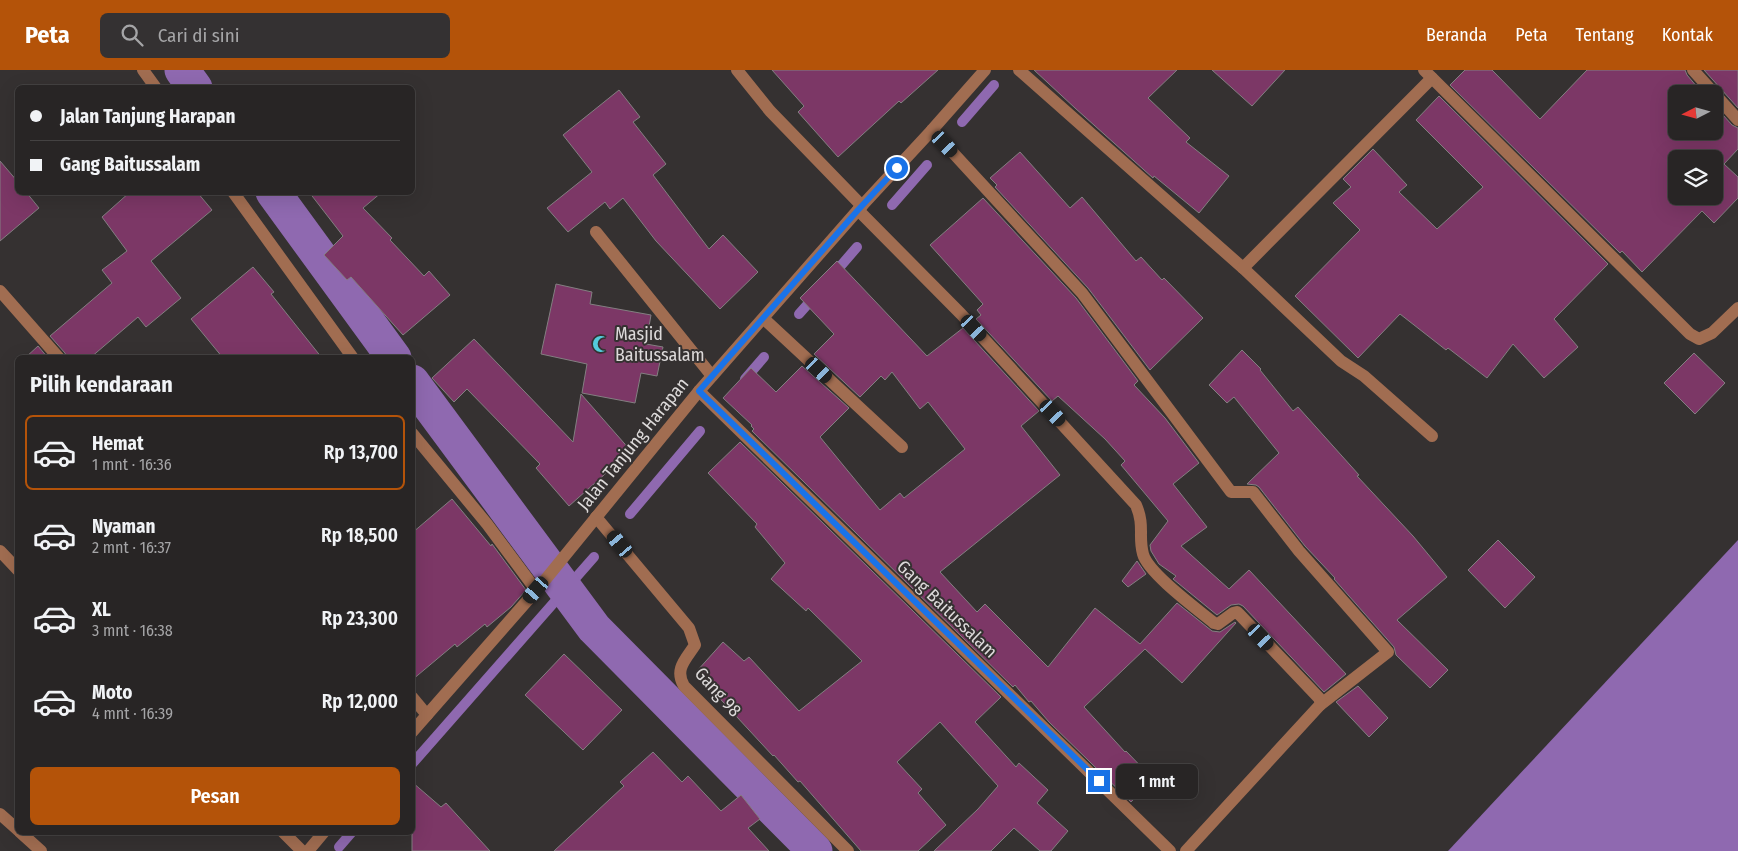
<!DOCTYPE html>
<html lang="id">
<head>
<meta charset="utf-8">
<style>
  :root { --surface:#282525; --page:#343132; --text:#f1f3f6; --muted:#a5a5a7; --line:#444242; --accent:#b45309 }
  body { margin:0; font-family:"Fira Sans Condensed",sans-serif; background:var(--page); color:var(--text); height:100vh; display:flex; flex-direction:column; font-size:19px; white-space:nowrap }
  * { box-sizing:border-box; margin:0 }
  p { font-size:16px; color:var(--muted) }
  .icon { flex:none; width:28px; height:28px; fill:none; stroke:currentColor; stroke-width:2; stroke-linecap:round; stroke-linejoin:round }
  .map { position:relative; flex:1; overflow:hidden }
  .drawer { position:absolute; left:15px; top:285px; width:400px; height:480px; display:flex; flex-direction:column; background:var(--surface); border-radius:8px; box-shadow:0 5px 20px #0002,0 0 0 1px var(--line) }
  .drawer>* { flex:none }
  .banner { position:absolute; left:15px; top:15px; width:400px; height:110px; border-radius:8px; box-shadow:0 5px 20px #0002,0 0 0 1px var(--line); display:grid; align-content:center; height:110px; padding:0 15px; background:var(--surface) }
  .needle { width:32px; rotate:264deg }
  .tools { position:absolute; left:1668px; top:15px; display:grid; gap:10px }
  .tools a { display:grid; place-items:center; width:55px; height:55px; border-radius:8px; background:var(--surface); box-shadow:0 5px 20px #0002,0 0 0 1px var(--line); font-size:25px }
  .end { position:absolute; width:22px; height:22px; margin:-11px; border:6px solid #1a73e8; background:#fff; box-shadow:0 0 0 2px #fff }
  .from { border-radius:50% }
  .bubble { position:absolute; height:35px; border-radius:8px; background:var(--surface); box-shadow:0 5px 20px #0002,0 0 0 1px var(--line); font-size:16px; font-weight:600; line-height:35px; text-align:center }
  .car { position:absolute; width:15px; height:30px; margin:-15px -8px; border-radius:6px; box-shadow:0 0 4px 1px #0007; background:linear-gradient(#222 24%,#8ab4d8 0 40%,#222 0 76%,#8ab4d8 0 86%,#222 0) }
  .banner b { display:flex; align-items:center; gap:18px; height:48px; font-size:19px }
  .banner b+b { border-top:1px solid var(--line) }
  .banner i { width:12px; height:12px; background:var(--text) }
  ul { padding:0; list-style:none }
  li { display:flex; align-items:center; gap:15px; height:75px; margin:0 10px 8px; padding:0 5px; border:2px solid transparent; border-radius:8px }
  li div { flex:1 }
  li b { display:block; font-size:19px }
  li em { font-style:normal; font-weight:600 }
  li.current { border-color:var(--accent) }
  li>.icon { width:45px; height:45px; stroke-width:1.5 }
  h2 { padding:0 15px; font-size:22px; line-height:60px }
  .primary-button { display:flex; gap:10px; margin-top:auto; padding:10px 15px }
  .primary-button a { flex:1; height:58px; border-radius:8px; background:var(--accent); color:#fff; font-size:20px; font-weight:600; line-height:58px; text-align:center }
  header { display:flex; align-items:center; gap:30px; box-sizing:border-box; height:70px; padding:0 25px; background:var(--accent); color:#fff }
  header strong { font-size:24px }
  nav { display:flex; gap:28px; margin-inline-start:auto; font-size:18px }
  .search { width:350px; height:45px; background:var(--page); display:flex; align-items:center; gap:12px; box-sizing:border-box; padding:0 18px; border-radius:8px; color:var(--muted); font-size:19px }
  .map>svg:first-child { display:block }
</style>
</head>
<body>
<header>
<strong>Peta</strong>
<div class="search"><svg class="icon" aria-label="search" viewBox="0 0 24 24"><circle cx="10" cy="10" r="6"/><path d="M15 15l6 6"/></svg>Cari di sini</div>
<nav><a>Beranda</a><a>Peta</a><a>Tentang</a><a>Kontak</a></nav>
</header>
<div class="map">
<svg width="1738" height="781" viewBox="0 0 1738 781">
  <rect width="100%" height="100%" fill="#353131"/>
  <polygon fill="#8f69b0" points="1738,470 1738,781 1448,781"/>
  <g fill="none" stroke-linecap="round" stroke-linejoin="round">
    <g stroke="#8f69b0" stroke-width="10">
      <polyline points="962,52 994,15"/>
      <polyline points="892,135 927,95"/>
      <polyline points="832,206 857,177"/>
      <polyline points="799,244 815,226"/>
      <polyline points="745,309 764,287"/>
      <polyline points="630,444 700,361"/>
      <polyline points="412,694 594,487"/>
      <polyline points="339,777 352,762"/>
    </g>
    <g stroke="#8f69b0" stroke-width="35">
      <polyline points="182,0 195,18"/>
      <polyline points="273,122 394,288"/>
      <polyline points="412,312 594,558 815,781"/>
    </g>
  </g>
  <g fill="#7c3766" stroke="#837f81" fill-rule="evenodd">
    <polygon points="772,0 938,0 901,33 899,31 838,87 798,42 804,36"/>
    <polygon points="1034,0 1177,0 1148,28 1190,68 1186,72 1229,106 1199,143 1154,106 1153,108 1075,38"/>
    <polygon points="1212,0 1285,0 1252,36"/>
    <path d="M1465,0h27l48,49 47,-49h98l2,5 16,19h-27v37h38v-26l18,20 6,3v21l-14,15 14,13v21l-24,25 -12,-12 -60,61 -20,-21 -2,2 -170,-168zM1676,89h38v37h-38z"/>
    <polygon points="1704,0 1738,0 1738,38"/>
    <polygon points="619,20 640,47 633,52 666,94 653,105 709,179 723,165 758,202 720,239 656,171 623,128 610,139 605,132 568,162 547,138 592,102 563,65"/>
    <polygon points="1439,26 1608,194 1554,249 1578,277 1544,308 1513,274 1487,308 1448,278 1446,280 1400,244 1358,288 1295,226 1360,160 1333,133 1351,117 1343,109 1373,79 1407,115 1399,122 1437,159 1483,117 1416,50"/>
    <polygon points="1020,82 1070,138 1082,127 1136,191 1141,187 1162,210 1164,208 1203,248 1150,300 1088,218 995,117 997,115 990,108"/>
    <polygon points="0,91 18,112 18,122 26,122 39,138 0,171"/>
    <polygon points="130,122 197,122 212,140 151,191 181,228 146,257 138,247 90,288 67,288 65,283 50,266 112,213 102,200 127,181 102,147"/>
    <polygon points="309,122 382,122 363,138 392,168 390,170 424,206 429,201 450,225 403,265 351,207 347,210 324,185 343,166"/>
    <polygon points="983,128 1076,228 1138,311 1134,315 1165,348 1199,393 1173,414 1207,457 1181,476 1229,519 1249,500 1346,604 1324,622 1243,536 1239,534 1231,535 1217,545 1173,509 1176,506 1159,494 1151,481 1150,475 1168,451 1121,395 1125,391 1105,369 1058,326 1052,331 976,249 981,245 977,240 983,234 930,175"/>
    <polygon points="837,191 927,286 963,258 1039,341 1021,356 1060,405 940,502 977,542 985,534 1048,597 1095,538 1140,574 1177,533 1212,561 1220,562 1235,552 1236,553 1182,613 1145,579 1084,637 1125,682 1126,681 1153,709 1131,732 1049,652 1031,631 1029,632 1015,615 1013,617 752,361 754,359 751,356 752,355 723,328 751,298 776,322 802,296 849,338 820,367 880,440 900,423 904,428 965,379 928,332 920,339 892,302 885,310 881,306 860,327 814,284 834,264 800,228"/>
    <polygon points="253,197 274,222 271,224 322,288 223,288 191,249"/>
    <polygon points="556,214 592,222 590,234 651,245 646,274 663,277 657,306 641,303 635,333 582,323 587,294 541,284"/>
    <polygon points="474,269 573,372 581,324 631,381 569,436 536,398 540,394 467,319 454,332 432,308"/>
    <polygon points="38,276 48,288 25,288"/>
    <polygon points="1242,280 1261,299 1260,300 1293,341 1298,337 1359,405 1357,406 1413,466 1447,507 1397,550 1448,600 1430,618 1396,585 1394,577 1334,509 1335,508 1305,476 1259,417 1256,415 1247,414 1279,383 1234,327 1227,333 1209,315"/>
    <polygon points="1694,283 1725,313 1695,344 1664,313"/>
    <polygon points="740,372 1001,627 975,652 1016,697 1019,693 1048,720 1037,733 1068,761 1051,781 1040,781 1014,758 991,781 934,781 978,739 998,716 940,652 897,692 922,719 918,723 946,755 918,781 861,781 800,711 798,712 774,685 773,686 712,620 715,618 697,601 723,572 744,591 749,587 799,641 862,591 808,538 806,541 771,509 785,493 755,457 757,454 708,403"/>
    <polygon points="452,429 491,476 492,474 526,520 511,537 487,557 485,554 457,577 455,574 412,610 412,463"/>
    <polygon points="1498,470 1535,507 1505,538 1468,500"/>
    <polygon points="1137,491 1146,504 1128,517 1122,511"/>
    <polygon points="564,584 622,640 583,680 525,625"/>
    <polygon points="1358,616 1388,648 1369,667 1336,632"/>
    <polygon points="653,682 682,712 688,706 721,741 741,725 760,749 748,758 769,781 554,781 624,716 620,712"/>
    <polygon points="412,712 441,737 446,733 490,781 412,781"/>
  </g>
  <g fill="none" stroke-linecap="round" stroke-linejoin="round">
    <g stroke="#a16d51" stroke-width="12">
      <polyline points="143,0 156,18"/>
      <polyline points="737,0 770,41 862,136"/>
      <polyline points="1019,0 1243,198 1341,291 1364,306 1432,366"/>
      <polyline points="1424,0 1690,264 1699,269 1712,263 1738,238"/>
      <polyline points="1693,0 1738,50"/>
      <polyline points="932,60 1082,223 1231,422 1253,422 1299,481 1388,582 1320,635 1186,781"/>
      <polyline points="233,122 353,288"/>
      <path d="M858,140l103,104 175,191c9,21 2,31 7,49 5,19 54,55 71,69l4,1 15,-11 4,-1 2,2 80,84 2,5 -1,2"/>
      <polyline points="596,162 712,306"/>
      <polyline points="1243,198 1432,8"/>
      <polyline points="0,221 59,288"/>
      <polyline points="764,249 902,377"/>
      <polyline points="699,321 1170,781"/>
      <polyline points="412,363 487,454 536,520"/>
      <path d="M596,447l93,111 6,17c-9,14 -21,24 -11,41l164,165"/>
      <polyline points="0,481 18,500"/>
      <polyline points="412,627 427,645"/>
      <polyline points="412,662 541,515 699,321 858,140 932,60 985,0"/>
      <polyline points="0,744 18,760"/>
      <polyline points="20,762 41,781"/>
      <polyline points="283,762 302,781"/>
      <polyline points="308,781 324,762"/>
    </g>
  </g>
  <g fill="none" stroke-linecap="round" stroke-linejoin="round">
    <polyline stroke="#1a73e8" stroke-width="6" points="897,98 858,140 699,321 1099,711"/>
  </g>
  <defs>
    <g id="mosque-bare" transform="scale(1.35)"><path d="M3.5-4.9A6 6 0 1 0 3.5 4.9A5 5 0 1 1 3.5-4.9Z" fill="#53cbdb" stroke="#353131" stroke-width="2.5" paint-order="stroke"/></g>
  </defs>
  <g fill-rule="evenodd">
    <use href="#mosque-bare" x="601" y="274"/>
  </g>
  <g text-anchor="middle" stroke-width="4" stroke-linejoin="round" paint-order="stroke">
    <g font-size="18" fill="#dddada" stroke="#353131" text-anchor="start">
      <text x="615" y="270">Masjid<tspan x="615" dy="21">Baitussalam</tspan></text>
    </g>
    <g font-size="18" fill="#dddada" stroke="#353131">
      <text transform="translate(633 374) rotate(-51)" y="6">Jalan Tanjung Harapan</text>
      <text transform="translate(947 539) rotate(44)" y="6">Gang Baitussalam</text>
      <text transform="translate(718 622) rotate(48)" y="6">Gang 98</text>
    </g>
  </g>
</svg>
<div class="tools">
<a><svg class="needle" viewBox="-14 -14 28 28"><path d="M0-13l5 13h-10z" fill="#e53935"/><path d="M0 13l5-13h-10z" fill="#a5a5a7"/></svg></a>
<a><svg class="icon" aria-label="layers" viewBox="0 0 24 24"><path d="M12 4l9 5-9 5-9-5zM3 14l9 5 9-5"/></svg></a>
</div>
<i class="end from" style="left:897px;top:98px"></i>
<i class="end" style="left:1099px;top:711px"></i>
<div class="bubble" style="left:1116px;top:694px;width:82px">1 mnt</div>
<i class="car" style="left:945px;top:74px;rotate:137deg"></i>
<i class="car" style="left:974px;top:258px;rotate:137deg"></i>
<i class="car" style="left:819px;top:300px;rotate:133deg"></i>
<i class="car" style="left:1053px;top:343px;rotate:137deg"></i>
<i class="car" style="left:620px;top:474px;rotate:320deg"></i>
<i class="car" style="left:536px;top:520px;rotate:221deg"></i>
<i class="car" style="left:1261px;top:567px;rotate:137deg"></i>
<div class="banner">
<b><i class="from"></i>Jalan Tanjung Harapan</b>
<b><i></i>Gang Baitussalam</b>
</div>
<section class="drawer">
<h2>Pilih kendaraan</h2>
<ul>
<li class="current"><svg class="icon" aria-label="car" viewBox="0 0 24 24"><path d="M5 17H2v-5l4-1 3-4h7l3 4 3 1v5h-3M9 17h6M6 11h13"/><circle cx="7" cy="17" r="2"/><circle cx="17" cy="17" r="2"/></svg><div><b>Hemat</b><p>1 mnt · 16:36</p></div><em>Rp 13,700</em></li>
<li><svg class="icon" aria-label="car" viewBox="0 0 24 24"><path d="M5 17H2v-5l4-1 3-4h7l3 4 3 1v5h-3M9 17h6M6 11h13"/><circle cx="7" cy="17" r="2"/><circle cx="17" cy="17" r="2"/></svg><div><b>Nyaman</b><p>2 mnt · 16:37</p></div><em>Rp 18,500</em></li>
<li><svg class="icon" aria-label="car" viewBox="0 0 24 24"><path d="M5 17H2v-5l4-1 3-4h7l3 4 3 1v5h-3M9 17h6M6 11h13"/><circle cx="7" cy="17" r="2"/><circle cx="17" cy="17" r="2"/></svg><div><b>XL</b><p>3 mnt · 16:38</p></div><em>Rp 23,300</em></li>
<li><svg class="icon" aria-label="car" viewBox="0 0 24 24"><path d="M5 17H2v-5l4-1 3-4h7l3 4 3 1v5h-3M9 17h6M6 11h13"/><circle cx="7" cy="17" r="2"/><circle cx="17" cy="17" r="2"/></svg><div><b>Moto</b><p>4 mnt · 16:39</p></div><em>Rp 12,000</em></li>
</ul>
<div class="primary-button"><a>Pesan</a></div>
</section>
</div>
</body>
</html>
